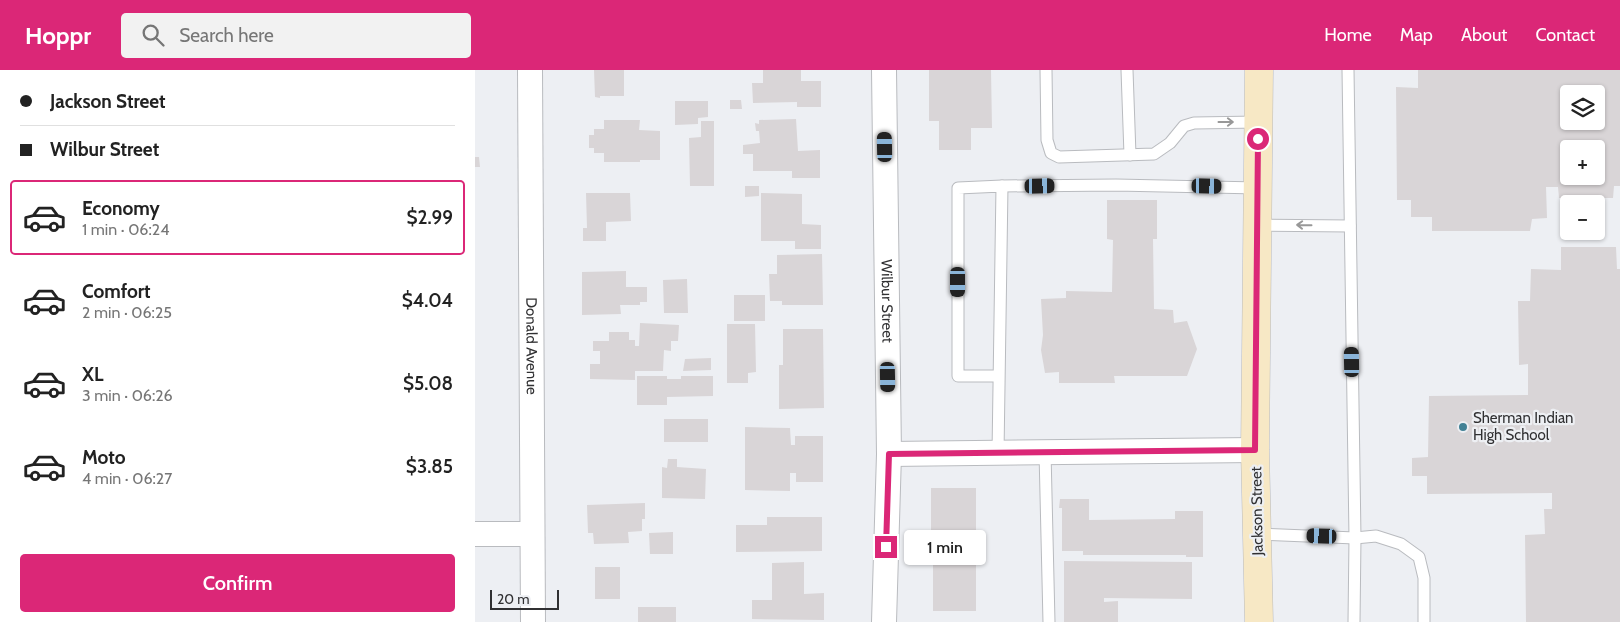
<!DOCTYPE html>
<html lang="en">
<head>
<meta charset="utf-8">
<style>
  :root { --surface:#fff; --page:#f2f2f2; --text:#222; --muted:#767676; --line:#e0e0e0; --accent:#db2777 }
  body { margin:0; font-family:Cabin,sans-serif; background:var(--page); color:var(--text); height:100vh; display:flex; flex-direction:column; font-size:19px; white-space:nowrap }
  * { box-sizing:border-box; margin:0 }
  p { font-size:16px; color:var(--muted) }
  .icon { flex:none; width:28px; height:28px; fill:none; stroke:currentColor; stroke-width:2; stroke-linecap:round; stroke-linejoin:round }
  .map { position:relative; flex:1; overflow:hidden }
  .details { display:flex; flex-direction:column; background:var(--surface); width:475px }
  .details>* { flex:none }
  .guide { display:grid; align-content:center; height:110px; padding:0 20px; background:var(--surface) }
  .fabs { position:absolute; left:1085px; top:15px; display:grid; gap:10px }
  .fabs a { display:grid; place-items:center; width:45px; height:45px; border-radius:5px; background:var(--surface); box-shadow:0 1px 4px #0004; font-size:25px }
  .scale { position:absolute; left:15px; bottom:12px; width:69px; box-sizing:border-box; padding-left:5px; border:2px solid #303032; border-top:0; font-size:14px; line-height:18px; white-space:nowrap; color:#303032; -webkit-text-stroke:4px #edeff3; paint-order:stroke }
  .end { position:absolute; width:22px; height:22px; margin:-11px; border:6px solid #db2777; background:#fff; box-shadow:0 0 0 2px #fff }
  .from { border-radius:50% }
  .bubble { position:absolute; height:35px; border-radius:5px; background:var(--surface); box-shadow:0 1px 4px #0004; font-size:16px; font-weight:600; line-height:35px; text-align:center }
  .car { position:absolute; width:15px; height:30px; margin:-15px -8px; border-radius:6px; box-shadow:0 0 4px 1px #0007; background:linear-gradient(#222 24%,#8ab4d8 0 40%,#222 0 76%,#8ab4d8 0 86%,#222 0) }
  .guide b { display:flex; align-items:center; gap:18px; height:48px; font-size:19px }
  .guide b+b { border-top:1px solid var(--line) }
  .guide i { width:12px; height:12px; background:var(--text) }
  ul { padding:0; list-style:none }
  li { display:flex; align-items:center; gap:15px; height:75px; margin:0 10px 8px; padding:0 10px; border:2px solid transparent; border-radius:5px }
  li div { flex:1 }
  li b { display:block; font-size:19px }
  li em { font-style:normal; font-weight:600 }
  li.current { border-color:var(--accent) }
  li>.icon { width:45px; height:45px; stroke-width:1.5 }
  .cta { display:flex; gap:10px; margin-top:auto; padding:10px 20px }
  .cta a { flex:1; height:58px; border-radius:5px; background:var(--accent); color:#fff; font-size:20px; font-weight:600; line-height:58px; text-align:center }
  header { display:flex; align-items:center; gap:30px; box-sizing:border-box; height:70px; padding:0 25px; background:var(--accent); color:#fff }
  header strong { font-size:24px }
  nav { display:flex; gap:28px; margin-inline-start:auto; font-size:18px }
  .search { width:350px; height:45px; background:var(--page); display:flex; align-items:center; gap:12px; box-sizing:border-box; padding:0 18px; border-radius:5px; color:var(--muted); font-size:19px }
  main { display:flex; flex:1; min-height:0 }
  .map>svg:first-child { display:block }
</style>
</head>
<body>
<header>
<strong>Hoppr</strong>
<div class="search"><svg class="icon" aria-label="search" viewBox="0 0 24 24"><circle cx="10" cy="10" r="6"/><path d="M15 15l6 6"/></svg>Search here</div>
<nav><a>Home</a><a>Map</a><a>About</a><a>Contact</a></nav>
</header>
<main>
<section class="details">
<div class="guide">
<b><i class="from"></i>Jackson Street</b>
<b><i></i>Wilbur Street</b>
</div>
<ul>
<li class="current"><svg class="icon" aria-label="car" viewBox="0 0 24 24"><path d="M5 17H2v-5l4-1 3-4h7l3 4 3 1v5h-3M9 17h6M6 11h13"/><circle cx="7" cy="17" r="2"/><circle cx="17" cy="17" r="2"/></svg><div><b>Economy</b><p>1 min · 06:24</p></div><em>$2.99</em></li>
<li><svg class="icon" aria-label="car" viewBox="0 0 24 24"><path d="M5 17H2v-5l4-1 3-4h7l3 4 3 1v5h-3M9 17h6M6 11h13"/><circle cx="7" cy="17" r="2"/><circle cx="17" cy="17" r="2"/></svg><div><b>Comfort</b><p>2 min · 06:25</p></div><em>$4.04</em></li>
<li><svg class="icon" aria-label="car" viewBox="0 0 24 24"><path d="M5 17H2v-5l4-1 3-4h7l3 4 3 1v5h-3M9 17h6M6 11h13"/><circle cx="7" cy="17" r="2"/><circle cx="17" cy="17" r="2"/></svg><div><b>XL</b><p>3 min · 06:26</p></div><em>$5.08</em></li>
<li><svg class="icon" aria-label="car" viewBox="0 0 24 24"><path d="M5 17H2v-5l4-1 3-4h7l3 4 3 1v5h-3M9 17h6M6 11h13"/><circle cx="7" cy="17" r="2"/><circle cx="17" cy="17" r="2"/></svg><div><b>Moto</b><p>4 min · 06:27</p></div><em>$3.85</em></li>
</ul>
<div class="cta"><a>Confirm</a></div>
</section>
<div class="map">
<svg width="1145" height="552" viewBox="0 0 1145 552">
  <rect width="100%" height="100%" fill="#edeff3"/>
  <g fill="#d9d5d7" fill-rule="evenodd">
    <polygon points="119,0 149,0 149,26 125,26 125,28 120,27"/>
    <polygon points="288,0 326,0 326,11 346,11 346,37 322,37 322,32 278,33 277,13 288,13"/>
    <polygon points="454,0 516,0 517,58 496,58 496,80 464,80 464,51 454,51"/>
    <path d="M943,0h202v116h-6l-1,12h-54l-1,-11h-12l1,31 -15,1 -2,12h-98v-14h-21v-17h-14l-1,-113 22,1zM1094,24h27v27h-27zM1094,79h27v27h-27z"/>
    <polygon points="255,30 266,30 267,39 255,39"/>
    <polygon points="200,31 233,31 233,47 223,48 223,54 200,55"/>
    <polygon points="321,49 323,81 345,80 345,108 317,108 317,101 278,101 278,84 268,84 268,75 285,73 284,61 281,61 280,53 284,54 284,50"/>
    <polygon points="129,50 165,50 164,60 185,61 185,90 165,90 165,92 129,92 129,83 119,83 119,78 114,78 114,65 119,65 119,59 129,59"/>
    <polygon points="226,51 239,51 239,116 215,116 214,68 226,67"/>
    <polygon points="0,87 4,87 5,97 0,97"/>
    <polygon points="270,116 284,116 284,126 270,127"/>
    <polygon points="111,123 155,123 156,151 131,152 131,171 108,171 108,158 112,158"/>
    <polygon points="286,123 327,124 327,154 346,155 346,179 320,179 320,171 286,171"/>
    <polygon points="632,130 682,130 682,169 678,169 679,239 698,240 699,253 712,251 722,279 712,306 639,306 640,313 584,313 584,302 570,303 566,280 568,265 566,229 591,228 591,221 637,222 638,170 632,169"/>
    <polygon points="1086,177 1141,177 1142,199 1145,199 1145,552 1051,552 1050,465 1070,464 1069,439 1077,439 1077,423 952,424 952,406 937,406 937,388 953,387 954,326 1053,325 1053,294 1044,295 1043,231 1055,231 1056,199 1086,200"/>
    <polygon points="347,184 348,235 307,235 307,231 295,231 294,204 302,204 302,185"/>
    <polygon points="151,201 151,217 172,217 172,232 165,232 165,235 145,235 146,244 107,245 107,202"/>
    <polygon points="212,209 213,243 189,243 188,210"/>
    <rect x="259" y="225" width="31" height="26"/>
    <polygon points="165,253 204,255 203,271 196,271 196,281 189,280 188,301 160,301 160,310 115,309 115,294 125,294 125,281 118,281 118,271 134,271 134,262 154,262 154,270 160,270 160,276 164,276"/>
    <polygon points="252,254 280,254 281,302 273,303 273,313 252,313"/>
    <polygon points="308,259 348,259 349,338 304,339 304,295 308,295"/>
    <polygon points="236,288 236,300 208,301 210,289"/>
    <polygon points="162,306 192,306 192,309 206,309 206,306 238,306 238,326 192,327 192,335 162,335"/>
    <rect x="189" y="349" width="44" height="23"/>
    <polygon points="270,357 315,358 316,375 320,375 320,366 348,366 348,412 321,412 321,403 315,403 315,421 270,420"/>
    <polygon points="193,389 202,389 202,397 231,399 230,429 187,428 187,397 192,398"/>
    <rect x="456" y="418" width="45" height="55"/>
    <polygon points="585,429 614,429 614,450 700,449 700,441 728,441 728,487 711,487 711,485 608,485 608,481 587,481 587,438 584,438"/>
    <polygon points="170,433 170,449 167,449 167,461 153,462 154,473 119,474 118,463 113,463 112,435"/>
    <polygon points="292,447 347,447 347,481 261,482 261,455 292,455"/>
    <polygon points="198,462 198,484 175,484 174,463"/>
    <rect x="458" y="489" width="43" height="52"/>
    <polygon points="589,491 717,492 717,529 629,528 629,532 643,531 643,552 589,552"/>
    <polygon points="329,492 329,524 349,523 349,550 277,549 277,530 297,530 297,493"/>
    <rect x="120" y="497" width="25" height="32"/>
    <rect x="163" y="537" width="38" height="15"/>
  </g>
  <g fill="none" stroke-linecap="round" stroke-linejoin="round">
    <g stroke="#b9bbbf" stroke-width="13">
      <g id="lane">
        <polyline points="571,0 572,70 576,83 584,87 679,84 695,73 709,56 719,53 783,52"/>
        <polyline points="652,0 655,85"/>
        <polyline points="873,0 880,468 879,552"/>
        <polyline points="527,116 641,115 783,118"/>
        <polyline points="783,155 875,156"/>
        <polyline points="570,382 574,552"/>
        <polyline points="523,383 527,116 483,118 483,306 524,306"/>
        <polyline points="782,464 880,468 901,466 926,474 944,487 949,508 949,552"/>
      </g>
    </g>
    <g stroke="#b9bbbf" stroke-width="26">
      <g id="street">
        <path id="s1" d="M55,0l3,552"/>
        <path id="s2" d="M409,0l5,384 -5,168"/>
        <polyline points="414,384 780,380"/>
        <polyline points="0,464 56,464"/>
      </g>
    </g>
    <g stroke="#b9bbbf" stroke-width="29">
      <polyline id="secondary" points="784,552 780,380 784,0"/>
    </g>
    <use href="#lane" stroke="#fff" stroke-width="11"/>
    <use href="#street" stroke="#fff" stroke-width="24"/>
    <use href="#secondary" stroke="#f7e8c5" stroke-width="28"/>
  </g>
  <defs><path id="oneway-shaft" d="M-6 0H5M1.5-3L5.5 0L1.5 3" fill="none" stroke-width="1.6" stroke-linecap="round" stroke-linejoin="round" transform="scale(1.25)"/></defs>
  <g stroke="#989898">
    <use href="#oneway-shaft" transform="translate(751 52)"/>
    <use href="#oneway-shaft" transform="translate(829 155) rotate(-179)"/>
  </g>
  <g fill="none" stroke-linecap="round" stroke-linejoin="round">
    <polyline stroke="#db2777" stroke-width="6" points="411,477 414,384 780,380 783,69"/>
  </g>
  <circle fill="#428195" stroke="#edeff3" stroke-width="2" cx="988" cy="357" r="5"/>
  <g text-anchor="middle" stroke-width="4.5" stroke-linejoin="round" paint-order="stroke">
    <g font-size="15" fill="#303032" stroke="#edeff3">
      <text dy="5" stroke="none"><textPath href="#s2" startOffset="231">Wilbur Street</textPath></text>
      <text dy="5" stroke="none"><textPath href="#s1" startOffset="276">Donald Avenue</textPath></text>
      <text transform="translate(782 441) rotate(-91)" y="5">Jackson Street</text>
    </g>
    <g font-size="15" fill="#303032" stroke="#edeff3" text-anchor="start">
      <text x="998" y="353">Sherman Indian<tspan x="998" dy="17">High School</tspan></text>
    </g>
  </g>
</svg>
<div class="fabs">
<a><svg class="icon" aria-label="layers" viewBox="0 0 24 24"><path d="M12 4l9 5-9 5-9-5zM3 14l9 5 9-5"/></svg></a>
<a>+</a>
<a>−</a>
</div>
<div class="scale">20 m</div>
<i class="end from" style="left:783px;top:69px"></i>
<i class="end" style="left:411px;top:477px"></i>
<div class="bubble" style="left:429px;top:460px;width:82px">1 min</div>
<i class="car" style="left:410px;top:77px;rotate:359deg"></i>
<i class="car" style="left:565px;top:116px;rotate:89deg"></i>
<i class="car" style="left:732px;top:116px;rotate:91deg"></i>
<i class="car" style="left:483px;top:212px;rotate:180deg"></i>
<i class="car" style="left:877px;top:292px;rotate:359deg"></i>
<i class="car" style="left:413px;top:307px;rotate:179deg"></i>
<i class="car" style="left:847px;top:466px;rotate:272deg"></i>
</div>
</main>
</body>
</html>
